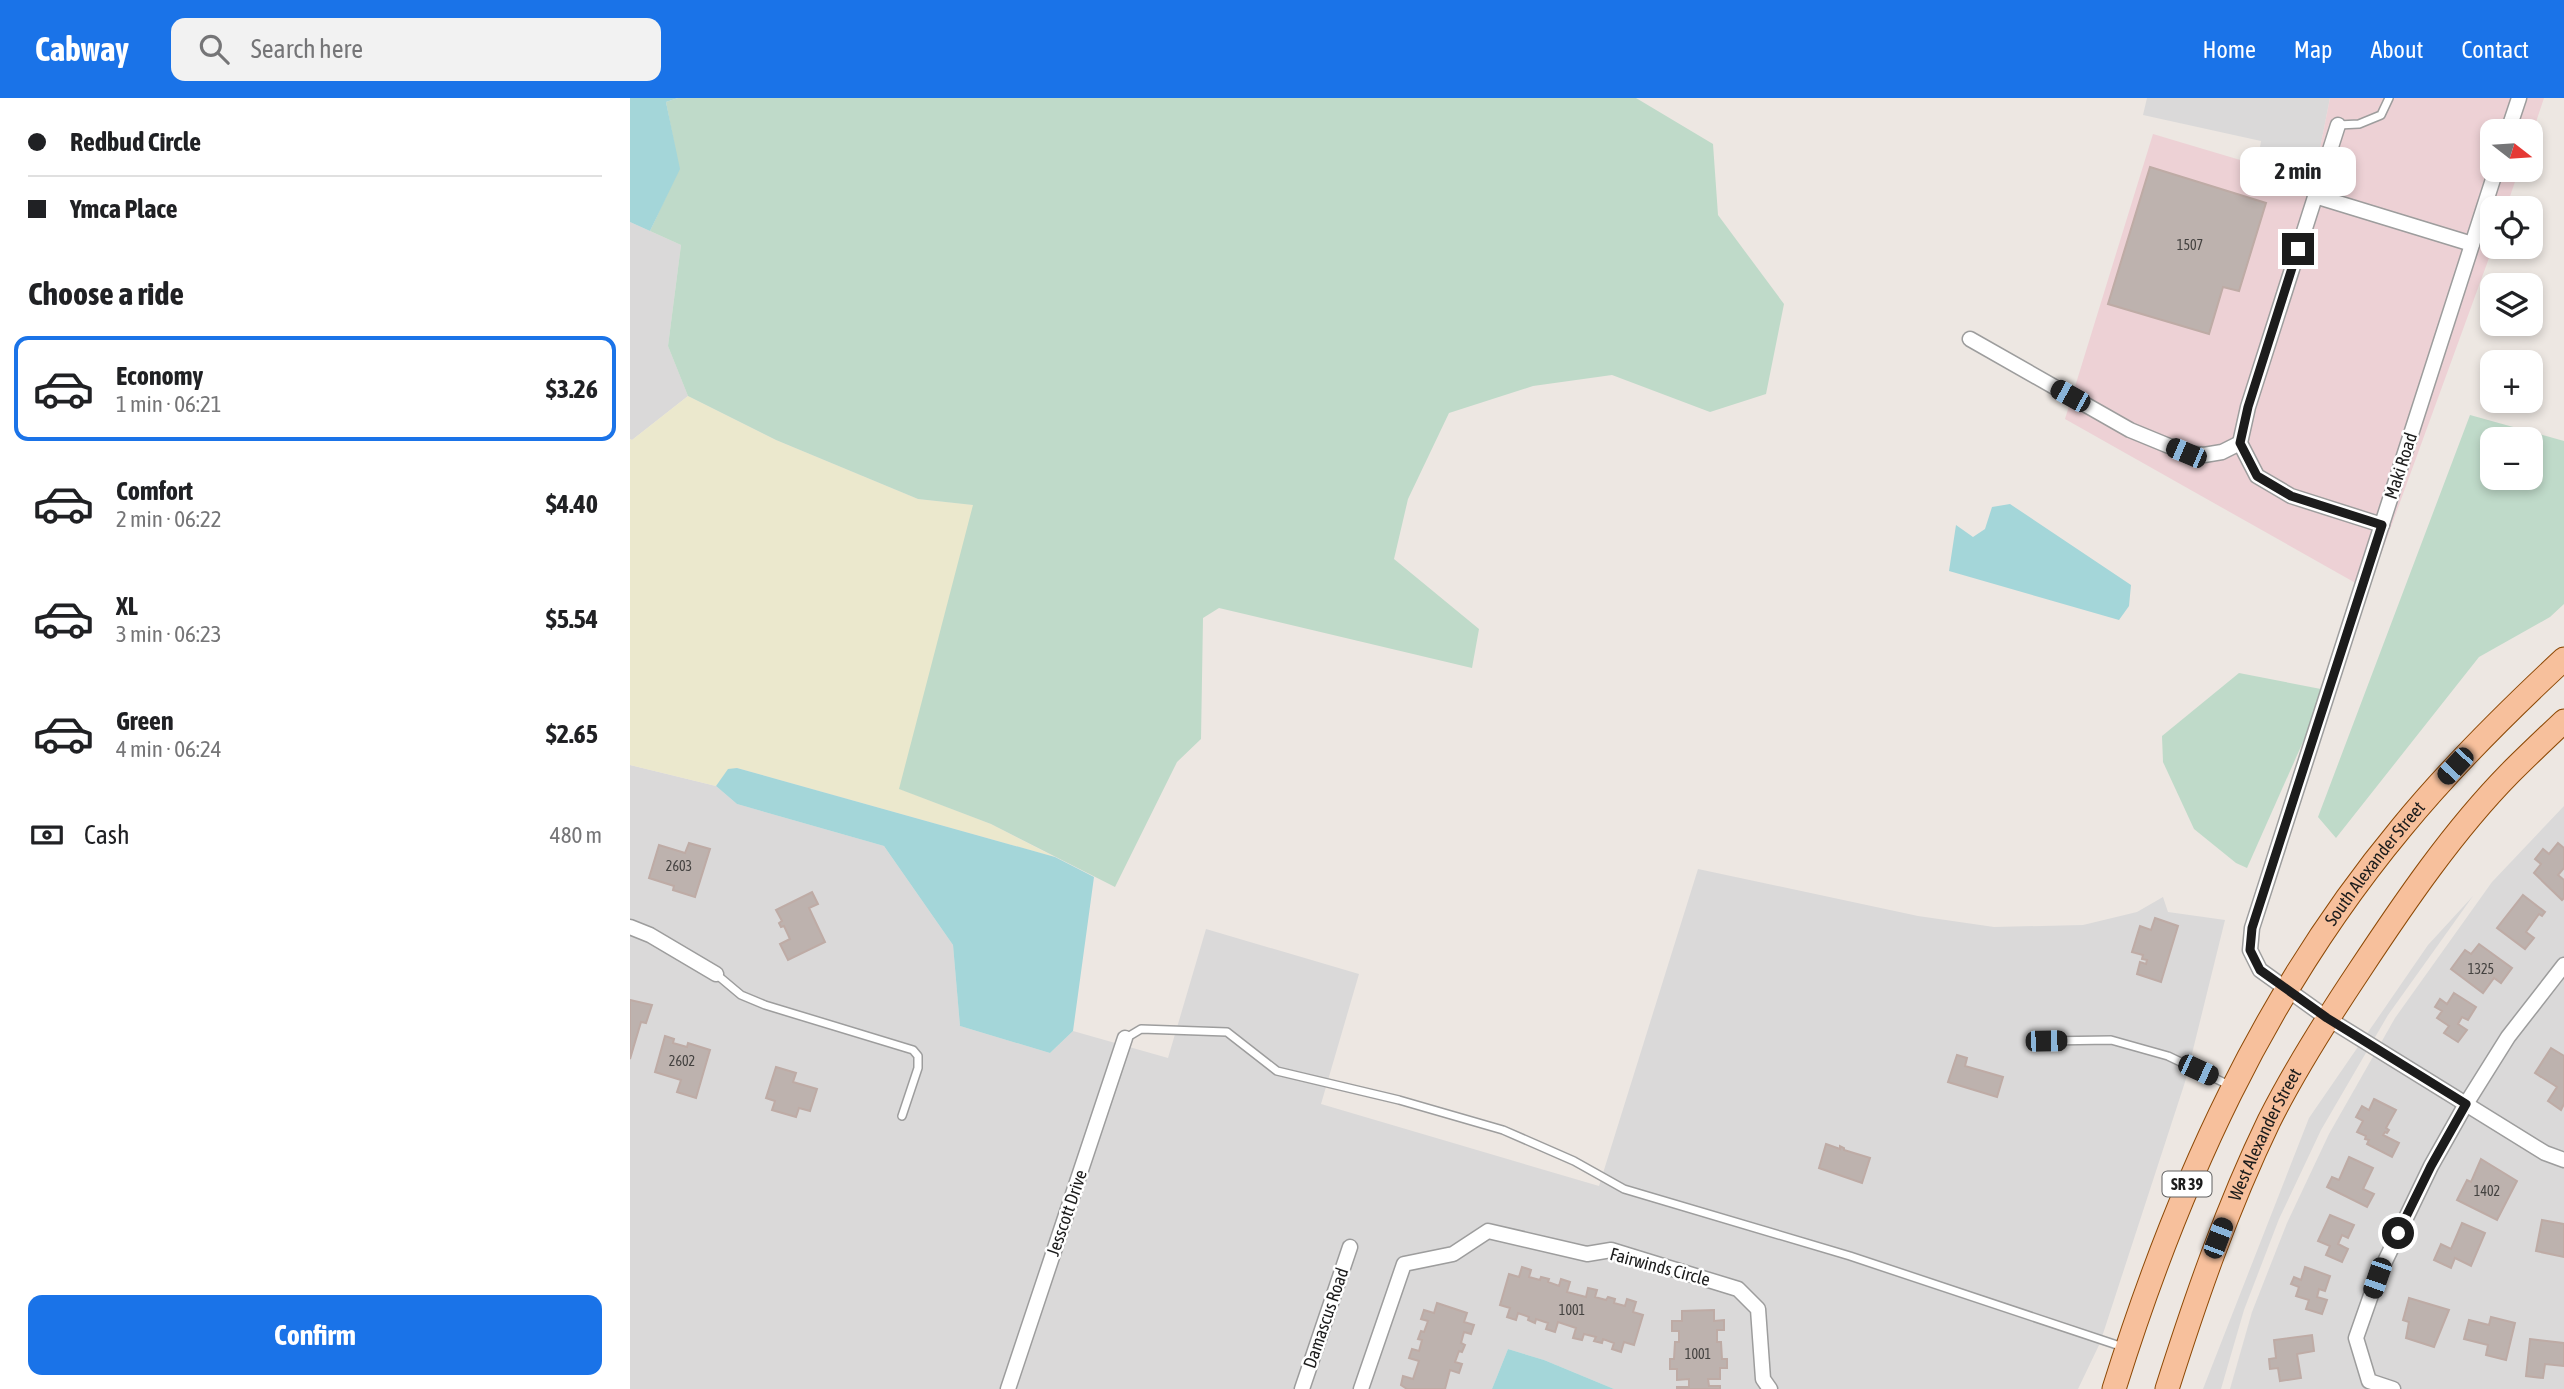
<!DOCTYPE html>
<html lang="en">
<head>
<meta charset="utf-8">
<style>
  :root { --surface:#fff; --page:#f2f2f2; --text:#202124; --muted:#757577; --line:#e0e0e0; --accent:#1a73e8 }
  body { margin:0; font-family:"Asap Condensed",sans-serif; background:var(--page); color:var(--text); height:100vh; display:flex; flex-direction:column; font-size:26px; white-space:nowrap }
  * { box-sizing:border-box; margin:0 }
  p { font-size:23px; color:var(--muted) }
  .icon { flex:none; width:38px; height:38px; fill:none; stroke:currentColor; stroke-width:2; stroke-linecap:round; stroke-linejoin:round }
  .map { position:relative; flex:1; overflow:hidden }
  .panel { display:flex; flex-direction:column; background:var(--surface); width:630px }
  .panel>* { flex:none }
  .top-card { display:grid; align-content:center; height:154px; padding:0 28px; background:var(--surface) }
  .needle { width:46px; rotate:107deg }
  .controls { position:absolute; left:1850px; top:21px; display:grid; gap:14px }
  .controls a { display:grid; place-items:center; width:63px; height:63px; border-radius:14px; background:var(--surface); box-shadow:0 4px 10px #0003; font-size:35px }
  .end { position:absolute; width:32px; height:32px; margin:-16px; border:9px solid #1c1c1c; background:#fff; box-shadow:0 0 0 4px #fff }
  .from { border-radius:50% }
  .bubble { position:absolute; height:49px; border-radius:14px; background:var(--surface); box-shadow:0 4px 10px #0003; font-size:23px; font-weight:700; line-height:49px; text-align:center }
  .car { position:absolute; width:21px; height:42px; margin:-21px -10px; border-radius:9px; box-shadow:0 0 5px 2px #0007; background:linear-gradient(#222 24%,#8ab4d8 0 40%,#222 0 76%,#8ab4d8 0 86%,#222 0) }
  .top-card b { display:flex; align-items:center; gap:24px; height:66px; font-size:26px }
  .top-card b+b { border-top:2px solid var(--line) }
  .top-card i { width:18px; height:18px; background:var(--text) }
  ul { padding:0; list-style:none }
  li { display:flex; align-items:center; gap:21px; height:105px; margin:0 14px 10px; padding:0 14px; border:4px solid transparent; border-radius:14px }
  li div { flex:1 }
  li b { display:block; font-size:26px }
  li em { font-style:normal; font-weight:700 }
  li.current { border-color:var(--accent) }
  li>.icon { width:63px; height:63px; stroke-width:1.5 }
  h2 { padding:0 28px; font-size:32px; line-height:84px }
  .pay { display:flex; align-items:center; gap:18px; height:77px; padding:0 28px; font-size:26px }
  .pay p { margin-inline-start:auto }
  .button { display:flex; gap:14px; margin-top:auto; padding:14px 28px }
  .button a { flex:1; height:80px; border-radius:14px; background:var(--accent); color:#fff; font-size:28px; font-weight:700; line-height:80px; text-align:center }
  header { display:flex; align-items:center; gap:42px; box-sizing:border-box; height:98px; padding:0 35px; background:var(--accent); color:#fff }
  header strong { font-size:33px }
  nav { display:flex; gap:38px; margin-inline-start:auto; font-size:24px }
  .search { width:490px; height:63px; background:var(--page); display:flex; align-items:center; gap:18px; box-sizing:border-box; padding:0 24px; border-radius:14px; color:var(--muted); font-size:26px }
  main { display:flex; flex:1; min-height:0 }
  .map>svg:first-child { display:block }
</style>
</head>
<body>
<header>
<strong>Cabway</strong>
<div class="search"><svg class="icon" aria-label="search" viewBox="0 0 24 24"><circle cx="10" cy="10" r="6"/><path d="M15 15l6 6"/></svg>Search here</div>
<nav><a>Home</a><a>Map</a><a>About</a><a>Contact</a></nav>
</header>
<main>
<section class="panel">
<div class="top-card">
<b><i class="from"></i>Redbud Circle</b>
<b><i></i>Ymca Place</b>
</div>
<h2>Choose a ride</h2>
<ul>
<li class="current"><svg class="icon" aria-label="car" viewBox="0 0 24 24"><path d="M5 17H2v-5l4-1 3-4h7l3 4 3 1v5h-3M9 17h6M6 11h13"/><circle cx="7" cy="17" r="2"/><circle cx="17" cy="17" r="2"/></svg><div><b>Economy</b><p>1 min · 06:21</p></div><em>$3.26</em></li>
<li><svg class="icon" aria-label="car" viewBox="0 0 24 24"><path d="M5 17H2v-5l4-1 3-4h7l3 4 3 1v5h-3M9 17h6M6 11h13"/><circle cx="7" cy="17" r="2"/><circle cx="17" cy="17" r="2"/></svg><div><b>Comfort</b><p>2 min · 06:22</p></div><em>$4.40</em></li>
<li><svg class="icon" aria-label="car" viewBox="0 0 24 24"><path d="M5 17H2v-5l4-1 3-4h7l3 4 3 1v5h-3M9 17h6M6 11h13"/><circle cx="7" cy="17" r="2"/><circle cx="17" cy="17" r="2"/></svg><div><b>XL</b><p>3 min · 06:23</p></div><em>$5.54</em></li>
<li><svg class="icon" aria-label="car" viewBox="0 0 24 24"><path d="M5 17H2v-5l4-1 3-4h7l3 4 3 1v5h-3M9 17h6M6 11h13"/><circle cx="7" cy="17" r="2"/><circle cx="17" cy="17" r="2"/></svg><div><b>Green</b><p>4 min · 06:24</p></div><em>$2.65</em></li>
</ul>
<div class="pay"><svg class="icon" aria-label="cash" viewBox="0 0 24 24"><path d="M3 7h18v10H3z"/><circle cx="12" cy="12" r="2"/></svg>Cash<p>480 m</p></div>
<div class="button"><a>Confirm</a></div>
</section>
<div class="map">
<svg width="1934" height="1291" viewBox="0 0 1934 1291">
  <rect width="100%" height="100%" fill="#ede7e2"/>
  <g fill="#dad9d9">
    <polygon points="1517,0 1700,0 1684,81 1627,67 1631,43 1513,17"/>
    <polygon points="0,124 51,147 38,248 58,298 2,342 0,341"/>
    <polygon points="0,667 86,688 107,706 254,748 323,847 330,928 420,955 443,933 538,960 576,831 729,876 691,1006 969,1088 1068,771 1288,818 1364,829 1453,827 1507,814 1533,799 1538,814 1595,822 1555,984 1470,1245 1448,1291 984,1291 914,1262 878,1251 862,1291 0,1291"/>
    <polygon points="1934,708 1934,1291 1600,1291 1622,1214 1657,1125 1699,1036 1765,920 1862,784"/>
    <polygon points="1843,798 1758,917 1691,1032 1649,1121 1614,1212 1591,1291 1573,1291 1679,1020 1798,847"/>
  </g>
  <polygon fill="#edd1d5" points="1700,0 1914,0 1901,39 1900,33 1862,33 1862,72 1889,72 1876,110 1862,110 1863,149 1738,492 1435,321 1523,36 1627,67 1684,81"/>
  <polygon fill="#ebe8cd" points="58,298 146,342 288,401 344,407 270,691 361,726 425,759 107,670 98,672 86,688 0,667 0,341 2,342"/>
  <g fill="#bfdac9" fill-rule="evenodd">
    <polygon points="48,0 1006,0 1083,46 1088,117 1154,206 1136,296 1080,314 982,277 903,288 819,315 778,401 764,461 849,531 842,570 589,510 573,520 571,641 547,664 485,789 361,726 269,691 343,407 288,401 146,342 58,298 38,248 51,147 20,133 49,71 36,4"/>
    <path d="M1840,317l94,26v163l-14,13 -71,40 -143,181 -18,-21zM1862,341h38v39h-38z"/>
    <polygon points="1609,575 1696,592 1617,770 1606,765 1564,731 1533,664 1532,638"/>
  </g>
  <g fill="#a4d6d9">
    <polygon points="0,0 48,0 36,4 50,71 20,133 0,124"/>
    <polygon points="1380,406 1501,487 1499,508 1489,522 1319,473 1326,427 1343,439 1355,431 1362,409"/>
    <polygon points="107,670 425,759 464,779 443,933 420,955 330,928 323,847 254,748 107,706 86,688 98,671"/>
    <polygon points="878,1251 914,1262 984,1291 862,1291"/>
  </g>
  <g fill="#bdb2ae" stroke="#beaba5" stroke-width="2">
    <polygon points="1520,69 1636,105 1609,193 1593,189 1579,236 1478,206"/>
    <polygon points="59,745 80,751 65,799 43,792 44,788 19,780 29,747 55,755"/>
    <polygon points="1928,745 1934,750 1934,770 1928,777 1934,782 1934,800 1932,802 1904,775 1911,766 1905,761 1913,751 1919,756"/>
    <polygon points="182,794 188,806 179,810 195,844 158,862 150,846 160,841 154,828 151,829 149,825 152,823 146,812"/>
    <polygon points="1893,797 1915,814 1912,818 1909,816 1896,834 1904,840 1895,851 1867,830"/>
    <polygon points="1525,820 1548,828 1531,884 1507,876 1510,864 1516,866 1517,862 1512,861 1513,857 1502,854 1510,828 1521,832"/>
    <polygon points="1849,846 1882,870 1871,885 1864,880 1853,895 1821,871 1835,852 1841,856"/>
    <polygon points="1824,895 1846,909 1838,922 1832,919 1828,926 1837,932 1828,944 1814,935 1819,928 1807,920 1812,913 1805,909 1810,901 1817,906"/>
    <polygon points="0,902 22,907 16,925 11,924 0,961"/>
    <polygon points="35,938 44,941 43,945 57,949 58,945 80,952 66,1000 47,994 51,982 25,974"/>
    <polygon points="1921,950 1934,958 1934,1006 1931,1012 1918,1003 1927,989 1905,975"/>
    <polygon points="1327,957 1337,960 1335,968 1373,979 1367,999 1318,984"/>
    <polygon points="146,969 166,975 163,984 187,991 180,1013 169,1010 166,1019 142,1012 145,1003 136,1000"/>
    <polygon points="1744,1001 1766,1012 1756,1030 1759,1032 1757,1035 1755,1034 1753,1037 1769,1045 1762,1059 1737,1046 1739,1042 1735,1041 1736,1038 1727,1034 1733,1023 1726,1019 1732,1008 1739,1012"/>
    <polygon points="1196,1046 1210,1051 1210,1048 1214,1050 1214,1052 1240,1060 1232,1085 1189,1070"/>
    <polygon points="1719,1059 1743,1070 1733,1091 1744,1096 1737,1109 1697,1089 1702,1079 1709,1082"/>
    <polygon points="1851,1061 1887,1083 1867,1122 1827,1102 1837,1082 1841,1084"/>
    <polygon points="1700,1117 1724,1127 1718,1140 1712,1137 1708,1146 1718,1151 1712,1164 1696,1157 1700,1148 1688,1143"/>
    <polygon points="1912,1122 1934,1126 1934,1159 1906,1153"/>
    <polygon points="1832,1125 1855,1135 1841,1168 1825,1160 1821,1170 1804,1162 1811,1146 1821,1151"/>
    <polygon points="892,1169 901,1172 899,1179 910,1182 911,1179 919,1181 918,1184 929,1188 931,1181 940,1184 937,1194 956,1199 958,1190 967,1192 965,1199 976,1202 978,1199 985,1201 984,1205 995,1208 997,1201 1006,1204 1003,1214 1013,1217 1004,1247 994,1244 991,1254 982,1251 984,1245 973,1241 972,1245 964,1243 966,1239 954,1236 952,1242 943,1240 946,1230 928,1224 925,1234 916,1231 918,1225 906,1221 905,1225 898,1222 899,1219 888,1215 886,1222 877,1219 880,1210 870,1207 879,1176 889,1179"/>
    <polygon points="1675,1169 1700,1178 1695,1193 1689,1191 1687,1199 1697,1202 1692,1216 1676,1211 1679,1202 1666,1198 1669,1189 1661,1186 1664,1179 1671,1182"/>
    <polygon points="1779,1200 1819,1212 1804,1249 1776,1240 1779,1224 1773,1222"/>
    <polygon points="807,1205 837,1215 834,1224 844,1227 841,1236 834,1234 831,1245 835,1247 832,1254 829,1253 825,1264 832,1266 829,1275 820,1272 815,1291 777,1291 771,1287 773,1278 783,1281 789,1263 779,1260 782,1251 789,1253 792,1242 788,1241 791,1233 794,1234 798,1223 791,1221 794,1212 804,1215"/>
    <polygon points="1084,1212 1084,1223 1094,1222 1094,1232 1087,1232 1087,1244 1091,1244 1092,1261 1097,1261 1097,1270 1090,1270 1090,1281 1078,1281 1079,1288 1090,1288 1090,1291 1047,1291 1047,1289 1059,1289 1059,1281 1047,1282 1047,1271 1040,1271 1040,1261 1044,1261 1045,1244 1049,1244 1049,1233 1042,1233 1042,1223 1052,1223 1052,1213"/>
    <polygon points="1861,1219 1885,1225 1876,1262 1856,1257 1858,1247 1834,1241 1839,1222 1859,1227"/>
    <polygon points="1682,1237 1684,1253 1667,1256 1671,1280 1650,1283 1648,1270 1640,1271 1639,1261 1646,1260 1644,1242"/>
    <polygon points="1900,1241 1934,1245 1934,1268 1915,1266 1913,1280 1896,1278"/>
  </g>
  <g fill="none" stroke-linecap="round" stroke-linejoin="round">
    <g stroke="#9d9d9d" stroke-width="10">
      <g id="service">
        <polyline points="1708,27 1729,26 1751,17 1759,0"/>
        <polyline points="86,876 111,897 135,907 283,952 288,958 288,970 272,1018"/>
        <polyline points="496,940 511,931 597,934 647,973 769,1002 873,1032 944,1063 994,1091 1220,1158 1493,1249"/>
        <polyline points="1416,943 1481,942 1538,958 1599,987"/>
      </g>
    </g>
    <g stroke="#9d9d9d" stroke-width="17">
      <g id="minor">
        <polyline points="1708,27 1618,309 1610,345 1627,378 1661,398 1752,427"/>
        <polyline points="1878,33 1889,0"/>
        <polyline points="1866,72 1622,830 1620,852 1630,872 1697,920 1915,1055 1934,1062"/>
        <polyline points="1685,98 1842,146"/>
        <polyline points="1340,241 1500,332 1556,355 1574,357 1592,354 1610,345"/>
        <polyline points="0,829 20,837 86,876"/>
        <polyline points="378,1291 495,940"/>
        <polyline points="672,1291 720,1149"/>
        <polyline points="731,1291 774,1166 823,1156 858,1133 957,1156 981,1152 1108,1191 1128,1211 1133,1281 1140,1291"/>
        <polyline points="1763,1291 1739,1283 1726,1240 1747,1180 1801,1068 1836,1006 1878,939 1934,867"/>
      </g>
    </g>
    <g stroke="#8d4906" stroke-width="25">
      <g id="primary">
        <path id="s1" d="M1484,1291c64,-205 150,-396 288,-562 50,-61 105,-115 162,-168"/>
        <path id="s2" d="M1537,1291c29,-91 60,-181 102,-268 26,-52 58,-102 90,-150 45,-68 94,-140 151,-198 18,-18 36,-35 54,-52"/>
      </g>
    </g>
    <use href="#service" stroke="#fff" stroke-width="7"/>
    <use href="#minor" stroke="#fff" stroke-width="14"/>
    <use href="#primary" stroke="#f7c09c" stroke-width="23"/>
  </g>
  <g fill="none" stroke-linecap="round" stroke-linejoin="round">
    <polyline stroke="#1c1c1c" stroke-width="9" points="1668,151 1618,309 1610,345 1627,378 1661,398 1752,427 1622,830 1620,852 1630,872 1697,920 1836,1006 1801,1068 1768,1135"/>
  </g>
  <g text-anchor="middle" stroke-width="5" stroke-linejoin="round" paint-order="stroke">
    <g font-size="14" fill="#444240">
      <text x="1560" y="152">1507</text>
      <text x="49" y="773">2603</text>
      <text x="1851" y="876">1325</text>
      <text x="52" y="968">2602</text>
      <text x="1857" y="1098">1402</text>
      <text x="942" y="1217">1001</text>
      <text x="1068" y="1261">1001</text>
    </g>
    <rect fill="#fff" stroke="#606060" stroke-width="2" x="1532.5" y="1073.5" width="49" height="25" rx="5"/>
    <g font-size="16" font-weight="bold" fill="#1c1c1c">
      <text x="1557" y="1092">SR 39</text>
    </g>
    <g font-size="18" fill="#1c1c1c" stroke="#fff">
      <text transform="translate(1771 368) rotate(-72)" y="6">Maki Road</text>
      <text dy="6" stroke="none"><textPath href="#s1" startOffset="590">South Alexander Street</textPath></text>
      <text dy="6" stroke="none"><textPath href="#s2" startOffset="273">West Alexander Street</textPath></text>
      <text transform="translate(437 1115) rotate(-71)" y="6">Jesscott Drive</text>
      <text transform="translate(1030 1169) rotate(15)" y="6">Fairwinds Circle</text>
      <text transform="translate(696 1220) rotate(-71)" y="6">Damascus Road</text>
    </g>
  </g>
</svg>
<div class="controls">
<a><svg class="needle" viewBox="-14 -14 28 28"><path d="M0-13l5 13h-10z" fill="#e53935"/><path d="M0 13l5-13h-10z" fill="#757577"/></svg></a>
<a><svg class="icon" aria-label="locate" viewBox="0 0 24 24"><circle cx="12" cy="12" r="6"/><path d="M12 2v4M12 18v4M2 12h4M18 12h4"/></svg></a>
<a><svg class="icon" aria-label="layers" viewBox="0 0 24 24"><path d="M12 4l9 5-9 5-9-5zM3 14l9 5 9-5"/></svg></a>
<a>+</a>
<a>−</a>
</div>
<i class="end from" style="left:1768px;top:1135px"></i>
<i class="end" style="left:1668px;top:151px"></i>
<div class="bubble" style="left:1610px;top:49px;width:116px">2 min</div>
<i class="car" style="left:1440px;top:298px;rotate:299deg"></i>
<i class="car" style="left:1556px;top:355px;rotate:293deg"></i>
<i class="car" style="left:1825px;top:668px;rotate:223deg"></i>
<i class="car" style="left:1416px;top:943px;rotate:89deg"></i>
<i class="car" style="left:1568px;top:972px;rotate:115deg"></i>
<i class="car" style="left:1588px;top:1140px;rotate:21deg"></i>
<i class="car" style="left:1747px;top:1180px;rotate:199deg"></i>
</div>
</main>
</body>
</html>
